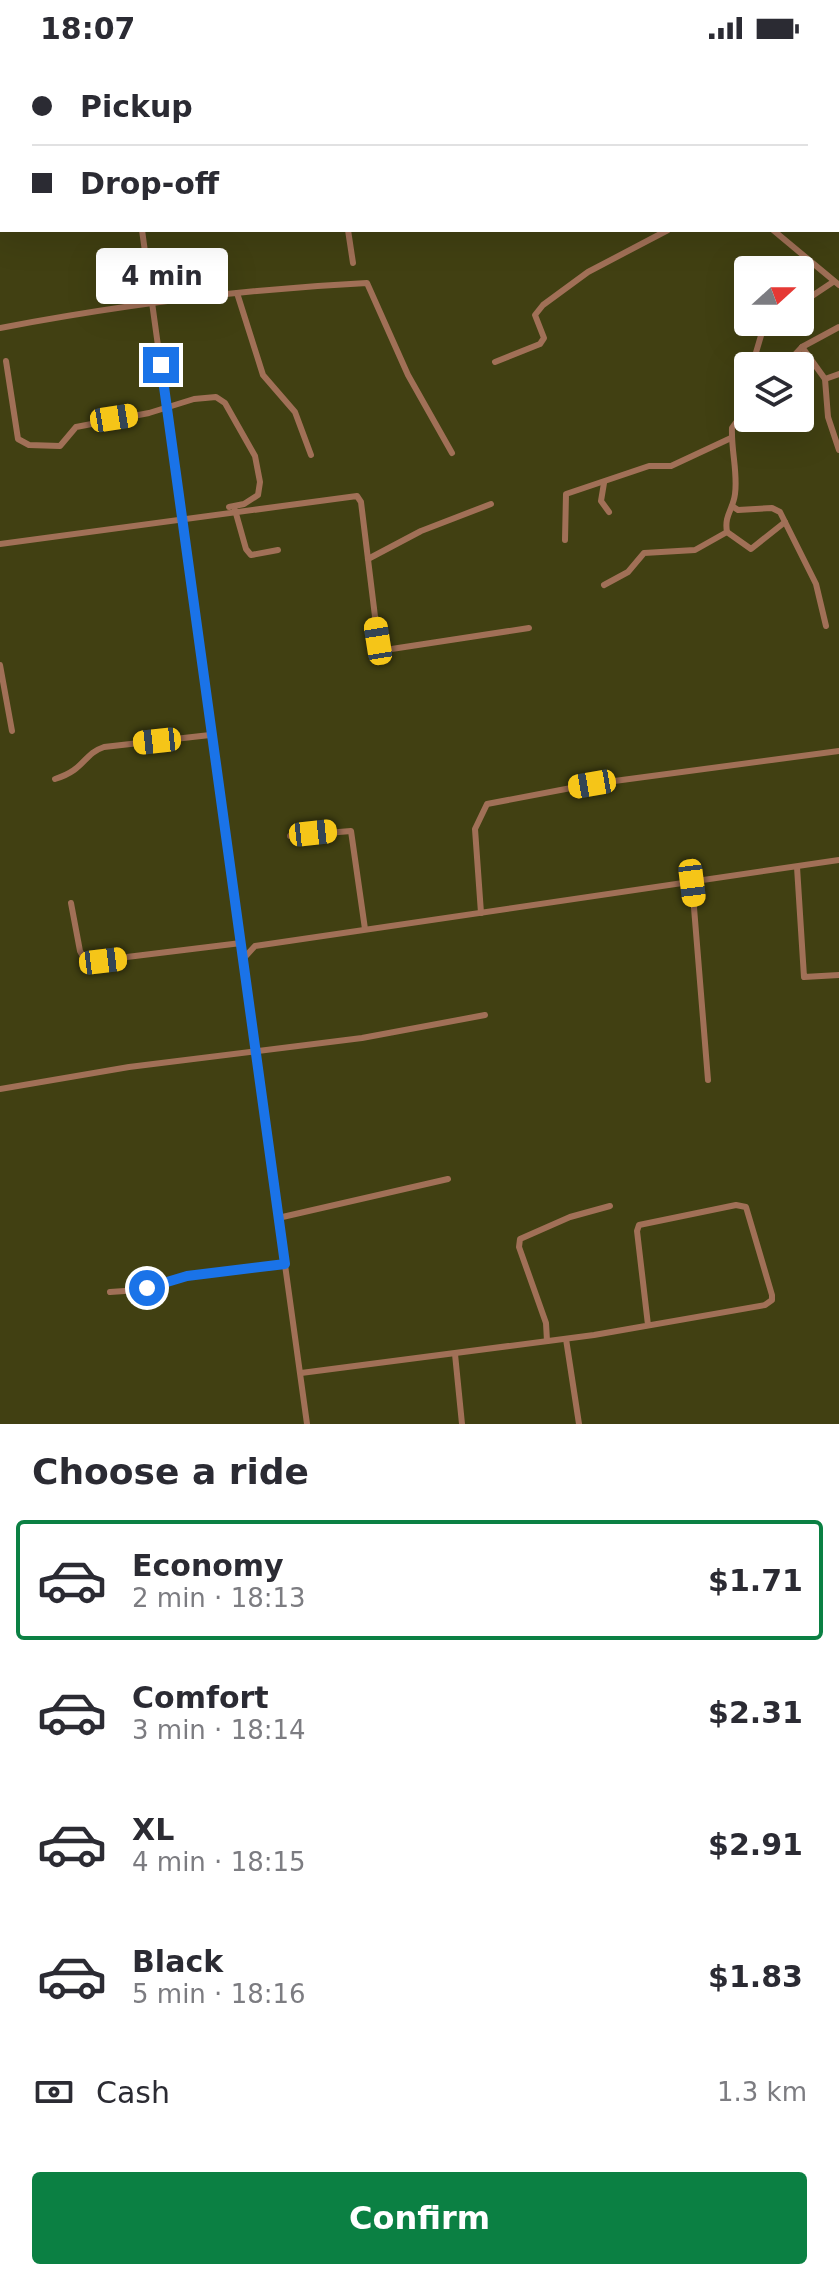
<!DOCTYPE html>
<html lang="en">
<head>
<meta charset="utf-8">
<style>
  :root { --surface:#fff; --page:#f7f7f7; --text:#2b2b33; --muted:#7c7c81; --line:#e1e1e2; --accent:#0b8043 }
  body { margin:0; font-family:"DejaVu Sans",sans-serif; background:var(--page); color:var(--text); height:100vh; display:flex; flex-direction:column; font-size:30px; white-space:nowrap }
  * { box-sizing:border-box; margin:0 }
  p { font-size:26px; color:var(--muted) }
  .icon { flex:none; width:44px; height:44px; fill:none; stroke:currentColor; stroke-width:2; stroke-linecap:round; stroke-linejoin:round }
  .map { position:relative; height:1368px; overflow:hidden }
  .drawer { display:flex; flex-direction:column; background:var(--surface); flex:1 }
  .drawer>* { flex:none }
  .hud { position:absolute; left:0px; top:0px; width:840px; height:176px; box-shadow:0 8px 32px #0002; display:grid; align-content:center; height:176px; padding:0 32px; background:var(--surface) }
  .needle { width:52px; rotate:69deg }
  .tools { position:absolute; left:734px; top:200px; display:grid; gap:16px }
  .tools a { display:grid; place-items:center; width:80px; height:80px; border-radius:8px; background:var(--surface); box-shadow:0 8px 32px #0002; font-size:40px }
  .end { position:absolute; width:36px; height:36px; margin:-18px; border:10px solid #1a73e8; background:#fff; box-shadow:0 0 0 4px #fff }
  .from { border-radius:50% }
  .bubble { position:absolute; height:56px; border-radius:8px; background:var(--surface); box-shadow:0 8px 32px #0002; font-size:26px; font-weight:700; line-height:56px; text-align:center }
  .car { position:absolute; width:24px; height:48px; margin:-24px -12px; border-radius:10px; box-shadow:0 0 6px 2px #0007; background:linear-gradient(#f5c518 24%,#345 0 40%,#f5c518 0 76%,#345 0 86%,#f5c518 0) }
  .hud b { display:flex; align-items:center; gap:28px; height:76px; font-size:30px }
  .hud b+b { border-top:2px solid var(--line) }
  .hud i { width:20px; height:20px; background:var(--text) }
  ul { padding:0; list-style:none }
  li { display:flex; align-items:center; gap:24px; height:120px; margin:0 16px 12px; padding:0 16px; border:4px solid transparent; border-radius:8px }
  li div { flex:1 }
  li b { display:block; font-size:30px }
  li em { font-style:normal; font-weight:700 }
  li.current { border-color:var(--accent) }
  li>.icon { width:72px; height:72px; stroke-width:1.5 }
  h2 { padding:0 32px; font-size:36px; line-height:96px }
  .pay { display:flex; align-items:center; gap:20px; height:88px; padding:0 32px; font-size:30px }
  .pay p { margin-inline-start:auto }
  .button { display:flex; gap:16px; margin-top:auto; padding:16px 32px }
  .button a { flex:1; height:92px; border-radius:8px; background:var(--accent); color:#fff; font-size:32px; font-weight:700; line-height:92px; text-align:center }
  .status { display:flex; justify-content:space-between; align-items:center; height:56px; padding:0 40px; background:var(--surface); direction:ltr }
  .status svg { height:22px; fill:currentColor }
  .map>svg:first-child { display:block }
</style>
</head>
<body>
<div class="status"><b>18:07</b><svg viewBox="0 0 49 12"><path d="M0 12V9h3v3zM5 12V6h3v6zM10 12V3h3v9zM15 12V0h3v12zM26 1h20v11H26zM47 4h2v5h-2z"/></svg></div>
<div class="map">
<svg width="839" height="1368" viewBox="0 0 839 1368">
  <rect width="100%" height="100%" fill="#414012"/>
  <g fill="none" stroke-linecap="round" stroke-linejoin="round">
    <g stroke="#a17057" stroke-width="6">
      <polyline points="19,0 20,2"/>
      <polyline points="363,0 363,2"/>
      <polyline points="142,174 307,1368"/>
      <polyline points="348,174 353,207"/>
      <polyline points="773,174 839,229"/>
      <polyline points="237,237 263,319 295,356 311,399"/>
      <polyline points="800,248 833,226"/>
      <path d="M0,272c121,-23 244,-39 367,-45l41,92 44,78"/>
      <polyline points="802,291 825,323 828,361 839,394"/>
      <polyline points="6,305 18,383 29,389 60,390 76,371 149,357 194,343 216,341 225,347 255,400 260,426 258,439 244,448 229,451"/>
      <polyline points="495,306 540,288 544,282 535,259 543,249 588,216 668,174"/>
      <polyline points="752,310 765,266"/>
      <polyline points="784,310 802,291 839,271"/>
      <polyline points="748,318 745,329 748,337"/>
      <polyline points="825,323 839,318"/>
      <polyline points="604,427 601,445 609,456"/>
      <polyline points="732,450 738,454 772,452 780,456 816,528 826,570"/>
      <polyline points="235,454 246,493 251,499 278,494"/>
      <polyline points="727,476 751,493 785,466"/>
      <polyline points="565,484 566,438 649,410 671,410 731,382"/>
      <polyline points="0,488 357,440 361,446 378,585 385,594 529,572"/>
      <polyline points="368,503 421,475 491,448"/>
      <path d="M604,529l24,-13 16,-19 51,-3 32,-18c-3,-17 6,-22 8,-38 3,-21 -4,-44 -3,-66l16,-22"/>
      <polyline points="0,609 12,675"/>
      <path d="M55,723c30,-9 28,-25 49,-32l106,-12"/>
      <polyline points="290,780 351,775 365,873"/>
      <polyline points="797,811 804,921 839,919"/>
      <polyline points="692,827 708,1024"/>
      <polyline points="71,847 80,895 86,906 241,887"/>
      <polyline points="481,857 475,773 487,748 592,728 839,695"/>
      <polyline points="244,902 255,890 839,804"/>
      <polyline points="0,1033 129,1011 362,982 485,959"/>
      <polyline points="278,1162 448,1123"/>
      <polyline points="110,1236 139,1234 187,1220 285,1208"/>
      <polyline points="566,1283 579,1368"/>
      <polyline points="547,1285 546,1267 519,1191 520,1183 570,1161 610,1150"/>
      <polyline points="455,1298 462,1368"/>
      <polyline points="301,1317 594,1279 765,1249 772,1244 772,1239 746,1151 736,1149 639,1169 637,1175 648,1269"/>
    </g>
    <g stroke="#f6b696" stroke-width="10">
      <polyline points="521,2 535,0"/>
      <polyline points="582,2 594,0"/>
      <polyline points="0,45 2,45"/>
      <polyline points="0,53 2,53"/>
    </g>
  </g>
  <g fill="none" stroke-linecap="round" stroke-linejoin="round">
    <polyline stroke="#1a73e8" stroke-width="10" points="147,1232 187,1220 285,1208 161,309"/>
  </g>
</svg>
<div class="tools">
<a><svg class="needle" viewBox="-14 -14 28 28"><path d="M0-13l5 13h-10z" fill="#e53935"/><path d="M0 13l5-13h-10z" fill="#7c7c81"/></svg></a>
<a><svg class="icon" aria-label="layers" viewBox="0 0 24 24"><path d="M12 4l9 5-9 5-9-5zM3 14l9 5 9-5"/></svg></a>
</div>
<i class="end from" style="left:147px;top:1232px"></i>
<i class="end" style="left:161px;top:309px"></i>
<div class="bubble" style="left:96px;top:192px;width:132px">4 min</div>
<i class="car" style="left:114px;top:362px;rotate:81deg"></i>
<i class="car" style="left:378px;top:585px;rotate:351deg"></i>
<i class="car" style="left:157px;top:685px;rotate:264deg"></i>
<i class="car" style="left:592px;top:728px;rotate:260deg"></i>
<i class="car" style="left:313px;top:777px;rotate:84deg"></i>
<i class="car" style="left:692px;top:827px;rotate:173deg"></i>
<i class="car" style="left:103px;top:905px;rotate:83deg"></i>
<div class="hud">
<b><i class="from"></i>Pickup</b>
<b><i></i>Drop-off</b>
</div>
</div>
<section class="drawer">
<h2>Choose a ride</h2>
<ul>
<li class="current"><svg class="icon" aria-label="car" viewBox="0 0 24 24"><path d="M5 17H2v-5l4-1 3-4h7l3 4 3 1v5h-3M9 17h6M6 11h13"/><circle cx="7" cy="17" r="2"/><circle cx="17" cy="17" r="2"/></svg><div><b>Economy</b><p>2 min · 18:13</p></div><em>$1.71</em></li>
<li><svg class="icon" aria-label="car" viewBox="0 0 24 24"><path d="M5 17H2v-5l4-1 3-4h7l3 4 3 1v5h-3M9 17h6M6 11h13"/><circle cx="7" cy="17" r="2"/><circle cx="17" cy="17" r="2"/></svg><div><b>Comfort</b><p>3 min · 18:14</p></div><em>$2.31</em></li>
<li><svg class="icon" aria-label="car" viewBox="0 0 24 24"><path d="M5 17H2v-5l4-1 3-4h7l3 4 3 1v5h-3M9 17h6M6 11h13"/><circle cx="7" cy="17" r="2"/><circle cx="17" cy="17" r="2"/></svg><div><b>XL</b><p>4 min · 18:15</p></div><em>$2.91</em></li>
<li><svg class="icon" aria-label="car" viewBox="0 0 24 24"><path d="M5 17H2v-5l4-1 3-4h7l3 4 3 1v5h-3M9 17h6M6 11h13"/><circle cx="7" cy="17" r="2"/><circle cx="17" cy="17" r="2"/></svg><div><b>Black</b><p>5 min · 18:16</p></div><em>$1.83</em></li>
</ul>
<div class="pay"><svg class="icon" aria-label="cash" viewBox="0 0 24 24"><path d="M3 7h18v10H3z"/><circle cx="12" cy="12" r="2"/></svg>Cash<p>1.3 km</p></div>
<div class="button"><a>Confirm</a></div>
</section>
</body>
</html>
